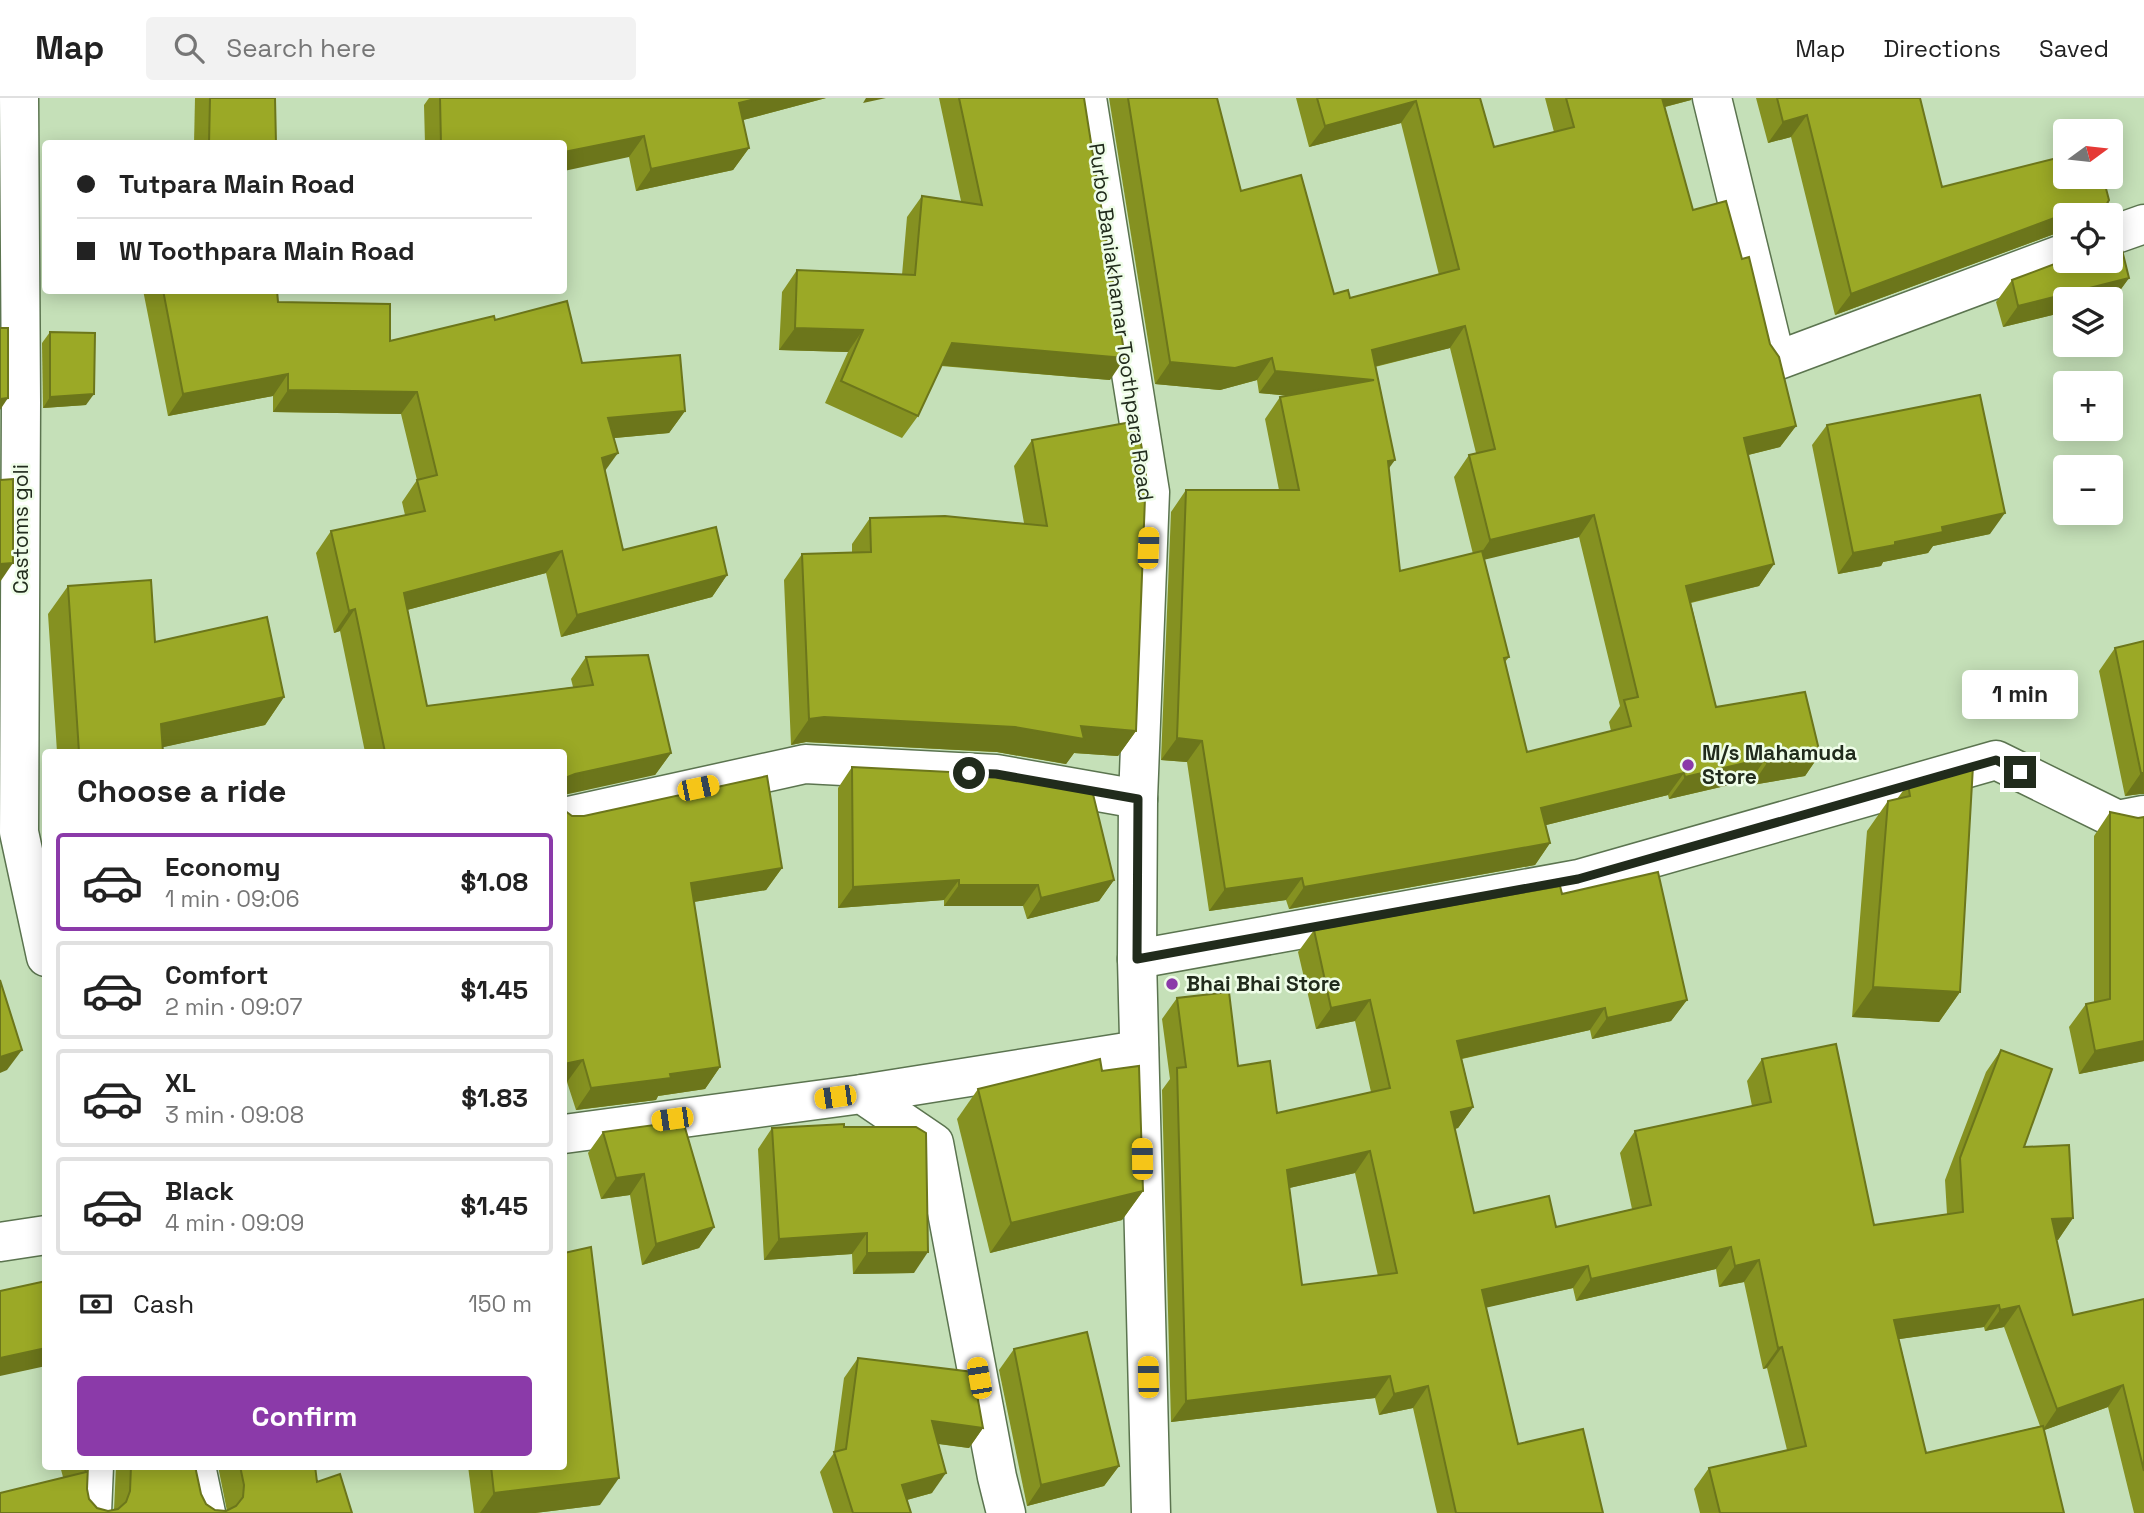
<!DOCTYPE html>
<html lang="en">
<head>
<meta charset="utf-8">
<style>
  :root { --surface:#fff; --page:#f2f2f2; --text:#222; --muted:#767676; --line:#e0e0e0; --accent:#8b3aa9 }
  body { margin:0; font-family:"Space Grotesk",sans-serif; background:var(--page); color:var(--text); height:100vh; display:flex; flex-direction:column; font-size:26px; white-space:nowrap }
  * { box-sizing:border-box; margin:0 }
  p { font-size:23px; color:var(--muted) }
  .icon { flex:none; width:38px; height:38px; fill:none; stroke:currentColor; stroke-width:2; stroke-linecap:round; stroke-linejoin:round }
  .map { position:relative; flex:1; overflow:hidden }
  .panel { position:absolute; left:42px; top:651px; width:525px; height:721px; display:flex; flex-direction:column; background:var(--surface); border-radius:7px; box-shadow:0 4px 18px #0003 }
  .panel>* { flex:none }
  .guide { position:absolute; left:42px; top:42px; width:525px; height:154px; border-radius:7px; box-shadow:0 4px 18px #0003; display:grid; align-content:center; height:154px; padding:0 35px; background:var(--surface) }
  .needle { width:46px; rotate:75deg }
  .fabs { position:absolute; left:2053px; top:21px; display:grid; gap:14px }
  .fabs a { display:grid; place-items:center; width:70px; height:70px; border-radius:7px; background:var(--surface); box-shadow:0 4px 18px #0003; font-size:35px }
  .end { position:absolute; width:32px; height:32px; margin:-16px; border:9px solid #212b1c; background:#fff; box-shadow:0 0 0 4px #fff }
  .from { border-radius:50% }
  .bubble { position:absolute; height:49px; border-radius:7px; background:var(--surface); box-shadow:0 4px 18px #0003; font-size:23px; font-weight:600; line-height:49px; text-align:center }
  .car { position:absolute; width:21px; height:42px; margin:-21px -10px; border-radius:9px; box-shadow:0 0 5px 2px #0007; background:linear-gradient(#f5c518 24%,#345 0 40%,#f5c518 0 76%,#345 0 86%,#f5c518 0) }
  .guide b { display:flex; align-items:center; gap:24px; height:66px; font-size:26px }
  .guide b+b { border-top:2px solid var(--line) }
  .guide i { width:18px; height:18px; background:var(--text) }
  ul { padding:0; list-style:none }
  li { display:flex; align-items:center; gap:21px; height:98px; margin:0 14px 10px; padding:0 21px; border:4px solid var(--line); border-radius:7px }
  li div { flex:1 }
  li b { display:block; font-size:26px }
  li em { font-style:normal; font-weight:600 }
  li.active { border-color:var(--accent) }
  li>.icon { width:63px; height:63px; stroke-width:1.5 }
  h2 { padding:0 35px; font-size:32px; line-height:84px }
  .pay { display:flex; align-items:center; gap:18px; height:77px; padding:0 35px; font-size:26px }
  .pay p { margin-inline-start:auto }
  .action { display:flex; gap:14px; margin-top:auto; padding:14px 35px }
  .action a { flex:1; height:80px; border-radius:7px; background:var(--accent); color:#fff; font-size:28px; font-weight:600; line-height:80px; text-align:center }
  header { display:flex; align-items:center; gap:42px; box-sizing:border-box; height:98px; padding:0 35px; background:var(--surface); border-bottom:2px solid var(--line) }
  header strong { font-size:33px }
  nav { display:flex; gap:38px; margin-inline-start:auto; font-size:24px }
  .search { width:490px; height:63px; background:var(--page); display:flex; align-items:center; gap:18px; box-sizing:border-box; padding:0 24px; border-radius:7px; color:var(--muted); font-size:26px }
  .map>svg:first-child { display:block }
</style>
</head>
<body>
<header>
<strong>Map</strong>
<div class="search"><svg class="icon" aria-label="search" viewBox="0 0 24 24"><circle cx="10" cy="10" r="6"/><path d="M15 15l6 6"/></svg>Search here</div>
<nav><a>Map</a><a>Directions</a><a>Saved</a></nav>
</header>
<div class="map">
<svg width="2144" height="1415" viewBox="0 0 2144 1415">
  <rect width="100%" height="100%" fill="#c5e0b8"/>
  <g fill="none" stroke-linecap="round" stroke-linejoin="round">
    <g stroke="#5b744f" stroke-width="41">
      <g id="minor">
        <polyline points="19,0 21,304 19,734 46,859"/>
        <polyline points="1087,0 1150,394 1138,701 1137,861 1151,1415"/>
        <polyline points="1712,0 1776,263 2065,155"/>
        <polyline points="2110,138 2144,126"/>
        <polyline points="564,719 805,666 996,676 1138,701"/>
        <polyline points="1137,861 1579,781 1996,662 2118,722 2144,717"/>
        <polyline points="862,996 1139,952"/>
        <polyline points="564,1036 862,996 934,1045 997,1379 1006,1415"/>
        <polyline points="0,1144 46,1137"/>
        <polyline points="196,1368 206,1415"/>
        <polyline points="92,1415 94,1368"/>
      </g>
    </g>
    <use href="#minor" stroke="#fff" stroke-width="38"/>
  </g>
  <g fill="#859121" fill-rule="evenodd">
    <polygon points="195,0 275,0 276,46 194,46"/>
    <polygon points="429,0 826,0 743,22 749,50 733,72 636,93 629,59 564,46 425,46 424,7"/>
    <polygon points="939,0 1084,0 1110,282 941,268 918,318 902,340 825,305 848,254 779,252 782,194 797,172 902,177 907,119 922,98 961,103"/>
    <path d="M1109,0h108l24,93 93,103 16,4 89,-23 -38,-152 -92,24 -13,-49h184l14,49 60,-15 -9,-34h147l-1,2 -26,7 28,103 49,49 54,167 -16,21 -32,8 26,109 -15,22 -68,17 25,104 104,47 -15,22 -53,9 -1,-5 -82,19 -1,-4 -122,30 4,18 -15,22 -246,44 -3,-9 -77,11 -22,-149 -26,-2 10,-248 15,-22h93l-14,-71 15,-22 9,-1 -30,-3 -2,-13 -37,10 -65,-6zM1450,250l26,105 -7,2 -15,22 19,77 -73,17 -25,-204zM1579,439l41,169 -11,16 2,9 -84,21 -22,-90 4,-5 -25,-98z"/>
    <polygon points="1756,0 1920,0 1942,89 2104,111 2104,117 2065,117 2057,135 1835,217 1791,39 1768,45"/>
    <polygon points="2129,180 2113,202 2003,229 1996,204 2012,182"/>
    <polygon points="143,192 277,192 278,204 390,243 495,222 685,313 669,335 614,340 605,374 623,452 727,477 712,499 561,539 546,475 407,512 427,608 573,589 571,581 586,559 671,655 655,677 564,654 365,654 340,533 334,535 316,455 331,433 405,417 402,404 417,382 401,316 273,314 273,298 168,318"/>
    <polygon points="50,234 86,307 43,310 42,245"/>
    <polygon points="1827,327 1990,436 1933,448 1928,455 1883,464 1881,468 1838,476 1812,347"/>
    <polygon points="1032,342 1136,633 1118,658 1074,655 1066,666 997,654 806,644 791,647 784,482 802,456 852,455 852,446 870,420 1024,425 1014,368"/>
    <polygon points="68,488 155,544 284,599 265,627 163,649 163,654 57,654 48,516"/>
    <polygon points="2144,543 2144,696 2140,696 2125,698 2099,573 2115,550"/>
    <polygon points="852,669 1114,782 1099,803 1027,821 1023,808 944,808 944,802 838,810 838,690"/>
    <polygon points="1908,686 1960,894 1939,924 1852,919 1867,733 1888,703 1897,701"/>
    <polygon points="2110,714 2138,720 2144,963 2079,976 2069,929 2086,906 2094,905 2094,738"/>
    <polygon points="572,718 782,770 766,792 694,804 720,969 705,991 658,998 656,1002 576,1012 567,984"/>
    <path d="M1562,796l125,106 -16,21 -79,18 -2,-9 -128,29 11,48 -15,21 -3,1 19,84 82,14 76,-18 -12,-56 15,-22 117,-25 -5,-25 15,-22 112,166 73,-11 -2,-34 41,-108 15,-22 23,97 49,71 -15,22h-2l17,75 71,-16v214h-10l-26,-106 -64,23 20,83h-364l-6,-24 15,-21 78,-18 -20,-82 -4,1 -19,-87 -25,5 -3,-18 -140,32 -3,-13 -87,19 32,137 85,69h-166l-24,-105 -34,7 -4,-17 -204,24 -9,-332 8,-11 -8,-60 15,-21 61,68 39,47 94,-21 -16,-71 -39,8 -18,-77 16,-22zM1355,1075l23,103 -76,9 -13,-97zM1984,1229l1,4 19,-4 36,99 -114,27 -27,-114z"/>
    <polygon points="1102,973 1143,1093 1122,1122 990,1155 957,1021 978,991"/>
    <polygon points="844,1029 914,1175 853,1176 852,1156 764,1162 758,1051 772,1030"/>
    <polygon points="603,1034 714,1129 699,1150 642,1167 630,1097 601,1101 588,1055"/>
    <polygon points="1014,1251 1119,1368 1104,1388 1027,1408 999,1272"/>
    <polygon points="858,1260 983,1330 969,1350 938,1346 932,1395 907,1402 911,1415 833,1415 820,1374 834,1355 844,1280"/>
    <polygon points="60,1368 88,1368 87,1391 89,1401 97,1410 108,1413 114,1412 116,1368 195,1368 201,1396 206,1406 215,1412 227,1413 218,1368 315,1368 317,1384 352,1415 0,1415 63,1379"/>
    <polygon points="468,1368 564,1368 600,1407 535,1415 474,1415"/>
  </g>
  <g fill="#6c761b">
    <polygon points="759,0 826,0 724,27 739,5"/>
    <polygon points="866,0 886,0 863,5"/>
    <polygon points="1655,0 1692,0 1691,2 1645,14"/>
    <polygon points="1416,3 1401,25 1309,49 1325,28"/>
    <polygon points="1807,17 1791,39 1768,45 1783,24"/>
    <polygon points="644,38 629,59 564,73 564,54"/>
    <polygon points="749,50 733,72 636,93 651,71"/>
    <polygon points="2083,112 2094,116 2093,117 2065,117 2065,134 2057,135 1835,217 1851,196 2073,113"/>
    <polygon points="2129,180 2113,202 2110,203 2110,201 2065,201 2065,214 2003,229 2018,208"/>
    <polygon points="1465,228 1450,250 1356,273 1372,252"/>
    <polygon points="795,230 863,232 848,254 779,252"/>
    <polygon points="952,245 1125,260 1110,282 936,267"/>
    <polygon points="1272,260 1257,282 1220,292 1155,286 1170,264"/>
    <polygon points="1275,273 1374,282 1359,304 1259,295"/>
    <polygon points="288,276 273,298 168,318 183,296"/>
    <polygon points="288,292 417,294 401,316 273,314"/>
    <polygon points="94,296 86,307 43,310 50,299"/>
    <polygon points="8,300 0,312 0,301"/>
    <polygon points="685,313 669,335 593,342 608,320"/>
    <polygon points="1796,328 1780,349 1728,362 1744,340"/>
    <polygon points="618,355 602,377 602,360"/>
    <polygon points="1395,362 1379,384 1388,363"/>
    <polygon points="2005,415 1990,436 1933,448 1928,455 1883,464 1881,468 1838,476 1853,455 1895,444 1942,429"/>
    <polygon points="1594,417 1579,439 1475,464 1490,442"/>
    <polygon points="562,453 546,475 388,517 404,495"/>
    <polygon points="13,465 0,484 0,466"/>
    <polygon points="1774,466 1759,488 1671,509 1686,488"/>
    <polygon points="727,477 712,499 561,539 577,517"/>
    <polygon points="355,511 340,533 334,535 349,513"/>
    <polygon points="284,599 265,627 141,654 161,626"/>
    <polygon points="824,619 1081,628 1136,633 1118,658 1074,655 1066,666 997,654 806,644 791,647 809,621"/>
    <polygon points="1177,640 1202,643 1187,664 1161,662"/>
    <polygon points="671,655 655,677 564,697 564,683 565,680 575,676"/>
    <polygon points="1820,656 1805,678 1752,687 1767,665"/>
    <polygon points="1766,660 1751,682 1669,701 1685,679"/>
    <polygon points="1684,675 1668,697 1526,732 1541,710"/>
    <polygon points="2141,675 2144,675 2144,696 2140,696 2125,698"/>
    <polygon points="1550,745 1535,767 1289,811 1304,789"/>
    <polygon points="782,770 766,792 675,807 691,785"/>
    <polygon points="1302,780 1286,802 1209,813 1225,791"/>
    <polygon points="959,782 944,802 838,810 853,789"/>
    <polygon points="1114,782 1099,803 1027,821 1041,800"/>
    <polygon points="959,787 1038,787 1023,808 944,808"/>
    <polygon points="1873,889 1960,894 1939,924 1852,919"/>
    <polygon points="1370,902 1355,923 1316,931 1331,910"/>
    <polygon points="1687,902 1671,923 1592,941 1607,920"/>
    <polygon points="1605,910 1590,932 1442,965 1457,943"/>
    <polygon points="2144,943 2144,963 2079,976 2095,953"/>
    <polygon points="22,952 7,972 0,975 0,959"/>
    <polygon points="583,962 567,984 564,985 564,966"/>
    <polygon points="720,969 705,991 658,998 656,1002 576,1012 591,990 670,976"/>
    <polygon points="1473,1009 1458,1030 1436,1035 1451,1014"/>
    <polygon points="1370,1053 1355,1075 1272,1094 1287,1072"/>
    <polygon points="644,1076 630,1097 601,1101 616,1080"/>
    <polygon points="1143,1093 1122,1122 990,1155 1011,1125"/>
    <polygon points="2073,1120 2058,1142 2037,1143 2052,1121"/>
    <polygon points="714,1129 699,1150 642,1167 656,1146"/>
    <polygon points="867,1135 852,1156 764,1162 779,1141"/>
    <polygon points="1731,1149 1716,1171 1576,1203 1591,1181"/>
    <polygon points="928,1154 914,1175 853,1176 867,1155"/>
    <polygon points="1759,1162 1744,1184 1719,1189 1735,1168"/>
    <polygon points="1588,1168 1573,1190 1467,1214 1482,1192"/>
    <polygon points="1999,1207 1984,1229 1879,1244 1894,1222"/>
    <polygon points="2019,1208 2004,1229 1985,1233 2000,1212"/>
    <polygon points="1782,1249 1767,1270 1763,1271 1778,1250"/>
    <polygon points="46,1250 46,1268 0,1278 0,1260"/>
    <polygon points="1390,1278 1375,1300 1171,1324 1186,1303"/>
    <polygon points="2123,1287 2108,1309 2042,1333 2057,1311"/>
    <polygon points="1428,1288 1413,1310 1379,1317 1394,1296"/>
    <polygon points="932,1323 983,1330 969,1350 918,1343"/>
    <polygon points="1119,1368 1104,1388 1027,1408 1041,1387"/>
    <polygon points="946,1375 932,1395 888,1407 902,1387"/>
    <polygon points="619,1380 600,1407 535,1415 480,1415 494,1395"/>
  </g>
  <g fill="#9ba926" stroke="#6c761b" stroke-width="2" fill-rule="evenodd">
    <polygon points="210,0 275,0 276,46 209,46"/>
    <polygon points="440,0 759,0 739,5 749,50 651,71 644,38 564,54 564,46 441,46"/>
    <polygon points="959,0 1084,0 1125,260 952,245 918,318 841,283 863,232 795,230 797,172 915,177 922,98 982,107"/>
    <path d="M1128,0h89l24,93 60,-16 33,119 14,-4 2,8 109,-29 -43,-168 -91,25 -8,-28h163l14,49 80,-20 -8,-29h96l31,112 33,-9 16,58 7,-2 21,87 9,13 17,69 -52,12 30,126 -88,22 30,121 89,-15 15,62 -53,9 -1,-5 -81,19 -1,-4 -143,35 9,35 -246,44 -2,-9 -77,11 -23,-148 -25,-3 9,-248h113l-19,-93 94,-17 -99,-9 -3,-13 -37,10 -65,-6zM1465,228l30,123 -26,6 21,85 104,-25 44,182 -14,3 7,26 -104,26 -23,-94 5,-1 -27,-106 -82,20 -12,-110 7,-1 -23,-110z"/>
    <polygon points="1777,0 1920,0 1942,89 2065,58 2065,79 2103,79 2109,102 2104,111 2104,117 2095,117 2083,112 2073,113 1851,196 1807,17 1783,24"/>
    <polygon points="2110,132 2118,136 2129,180 2018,208 2012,182 2065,162 2110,163"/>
    <polygon points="163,192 277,192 278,204 390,206 390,243 494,218 495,222 567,203 582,265 680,257 685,313 608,320 618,355 602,360 623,452 716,429 727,477 577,517 562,453 404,495 427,608 593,587 586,559 648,557 671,655 575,676 565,680 564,683 564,654 385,654 355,511 349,513 331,433 425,413 417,382 437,377 417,294 288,292 288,276 183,296"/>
    <polygon points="0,230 8,230 8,300 0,301"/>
    <polygon points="50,234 95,235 94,296 50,299"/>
    <polygon points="1980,297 2005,415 1942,429 1943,434 1895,444 1895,447 1853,455 1827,327"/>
    <polygon points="1137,323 1146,374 1136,633 1081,628 1084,641 1015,629 824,619 809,621 802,456 871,454 870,420 945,418 1047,428 1032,342"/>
    <polygon points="13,381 13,465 0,466 0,382"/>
    <polygon points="151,482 155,544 267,519 284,599 161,626 163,654 79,654 68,488"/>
    <polygon points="2144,543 2144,675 2141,675 2115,550"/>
    <polygon points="1973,668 1960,894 1873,889 1888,703 1910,698 1908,686"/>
    <polygon points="852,669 1008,677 1092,692 1114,782 1041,800 1038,787 959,787 959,782 853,789"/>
    <polygon points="767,678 782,770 691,785 720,969 670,976 671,980 591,990 583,962 564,966 564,712 572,718 584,718"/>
    <polygon points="2110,714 2138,720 2144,719 2144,943 2095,953 2086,906 2110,901"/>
    <path d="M1658,774l29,128 -80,18 -2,-10 -148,33 16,66 -22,5 23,101 75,-17 7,31 95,-22 -16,-74 136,-29 -9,-43 74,-15 38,181 89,-13 -3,-54 41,-108 51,19 -28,78 45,-2 4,73 -21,1 21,96 71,-16v172l-21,-86 -66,24 -38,-103 -19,4 -1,-5 -105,15 32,133 117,-27 21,87h-344l-11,-45 97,-22 -24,-99 -4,1 -19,-88 -24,6 -4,-19 -140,32 -3,-13 -106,24 36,154 65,-15 20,84h-147l-28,-127 -34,8 -4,-18 -204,25 -9,-333 9,-1 -9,-69 52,-6 9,74 32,-5 7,52 113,-25 -20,-88 -39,8 -17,-78 246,-44 2,8zM1370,1053l27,122 -95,12 -15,-115z"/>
    <polygon points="0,882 22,952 0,959"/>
    <polygon points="1100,961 1102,973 1139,968 1143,1093 1011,1125 978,991"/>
    <polygon points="683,1023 714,1129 656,1146 644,1076 616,1080 603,1034"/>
    <polygon points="844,1026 844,1029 916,1029 926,1035 928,1154 867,1155 867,1135 779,1141 772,1030"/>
    <polygon points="591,1149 619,1380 494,1395 491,1368 564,1368 564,1155"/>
    <polygon points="46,1183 46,1250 0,1260 0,1193"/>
    <polygon points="1087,1234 1119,1368 1041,1387 1014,1251"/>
    <polygon points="858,1260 973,1274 983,1330 932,1323 946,1375 902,1387 911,1415 853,1415 834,1354 846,1351"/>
    <polygon points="84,1368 88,1368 87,1391 89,1401 97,1410 108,1413 118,1411 126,1404 130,1393 131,1368 195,1368 201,1396 206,1406 215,1412 226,1413 236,1408 243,1399 244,1387 240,1368 315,1368 317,1384 340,1376 352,1415 0,1415 0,1395 86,1374"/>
  </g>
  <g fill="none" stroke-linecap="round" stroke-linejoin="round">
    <polyline stroke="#212b1c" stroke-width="9" points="969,675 996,676 1138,701 1137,861 1578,781 1996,662 2020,674"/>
  </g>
  <g fill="#8b3aa9" stroke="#effde8" stroke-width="2.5">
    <circle cx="1688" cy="667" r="7"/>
    <circle cx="1172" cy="886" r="7"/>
  </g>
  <g text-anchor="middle" stroke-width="5" stroke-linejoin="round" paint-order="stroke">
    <g font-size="21" fill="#212b1c" stroke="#effde8">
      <text transform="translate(1121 224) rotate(82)" y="7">Purbo Baniakhamar Toothpara Road</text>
      <text transform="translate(21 431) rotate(-90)" y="7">Castoms goli</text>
    </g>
    <g font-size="21" font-weight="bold" fill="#212b1c" stroke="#effde8" text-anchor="start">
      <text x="1702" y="662">M/s Mahamuda<tspan x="1702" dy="24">Store</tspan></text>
      <text x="1186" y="893">Bhai Bhai Store</text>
    </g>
  </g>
</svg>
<div class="fabs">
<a><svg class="needle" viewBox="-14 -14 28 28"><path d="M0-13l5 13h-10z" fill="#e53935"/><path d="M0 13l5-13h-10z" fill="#767676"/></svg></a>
<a><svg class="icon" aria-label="locate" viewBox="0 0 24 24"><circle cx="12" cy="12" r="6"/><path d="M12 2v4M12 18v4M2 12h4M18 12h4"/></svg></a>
<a><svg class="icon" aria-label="layers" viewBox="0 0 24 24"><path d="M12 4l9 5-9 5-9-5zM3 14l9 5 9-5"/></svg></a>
<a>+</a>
<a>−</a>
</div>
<i class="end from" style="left:969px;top:675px"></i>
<i class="end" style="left:2020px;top:674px"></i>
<div class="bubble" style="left:1962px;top:572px;width:116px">1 min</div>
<i class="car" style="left:1148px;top:450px;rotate:2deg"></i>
<i class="car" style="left:698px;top:690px;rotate:78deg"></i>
<i class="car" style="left:835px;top:999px;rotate:262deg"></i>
<i class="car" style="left:672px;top:1021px;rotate:262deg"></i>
<i class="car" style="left:1142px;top:1061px;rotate:359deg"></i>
<i class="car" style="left:1148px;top:1279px;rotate:359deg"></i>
<i class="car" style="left:979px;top:1280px;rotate:350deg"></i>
<div class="guide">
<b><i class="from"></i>Tutpara Main Road</b>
<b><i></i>W Toothpara Main Road</b>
</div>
<section class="panel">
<h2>Choose a ride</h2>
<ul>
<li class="active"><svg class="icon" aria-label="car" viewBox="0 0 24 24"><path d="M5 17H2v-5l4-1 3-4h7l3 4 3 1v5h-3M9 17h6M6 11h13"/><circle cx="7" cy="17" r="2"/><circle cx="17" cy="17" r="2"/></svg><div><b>Economy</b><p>1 min · 09:06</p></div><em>$1.08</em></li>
<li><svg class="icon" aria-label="car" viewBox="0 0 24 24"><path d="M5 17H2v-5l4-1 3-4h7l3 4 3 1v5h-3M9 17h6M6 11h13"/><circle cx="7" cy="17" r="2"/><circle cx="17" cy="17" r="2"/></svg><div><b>Comfort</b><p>2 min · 09:07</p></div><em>$1.45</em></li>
<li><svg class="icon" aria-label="car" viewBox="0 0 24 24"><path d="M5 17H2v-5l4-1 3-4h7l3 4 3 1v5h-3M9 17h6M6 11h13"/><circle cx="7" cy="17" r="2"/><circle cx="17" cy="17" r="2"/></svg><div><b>XL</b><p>3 min · 09:08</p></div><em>$1.83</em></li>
<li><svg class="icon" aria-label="car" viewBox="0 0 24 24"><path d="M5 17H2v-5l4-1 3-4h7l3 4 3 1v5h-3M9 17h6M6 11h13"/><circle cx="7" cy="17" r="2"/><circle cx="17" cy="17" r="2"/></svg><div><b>Black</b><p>4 min · 09:09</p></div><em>$1.45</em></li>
</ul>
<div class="pay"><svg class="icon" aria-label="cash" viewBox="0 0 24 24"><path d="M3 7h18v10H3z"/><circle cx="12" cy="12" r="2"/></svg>Cash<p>150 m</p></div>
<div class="action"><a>Confirm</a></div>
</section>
</div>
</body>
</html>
